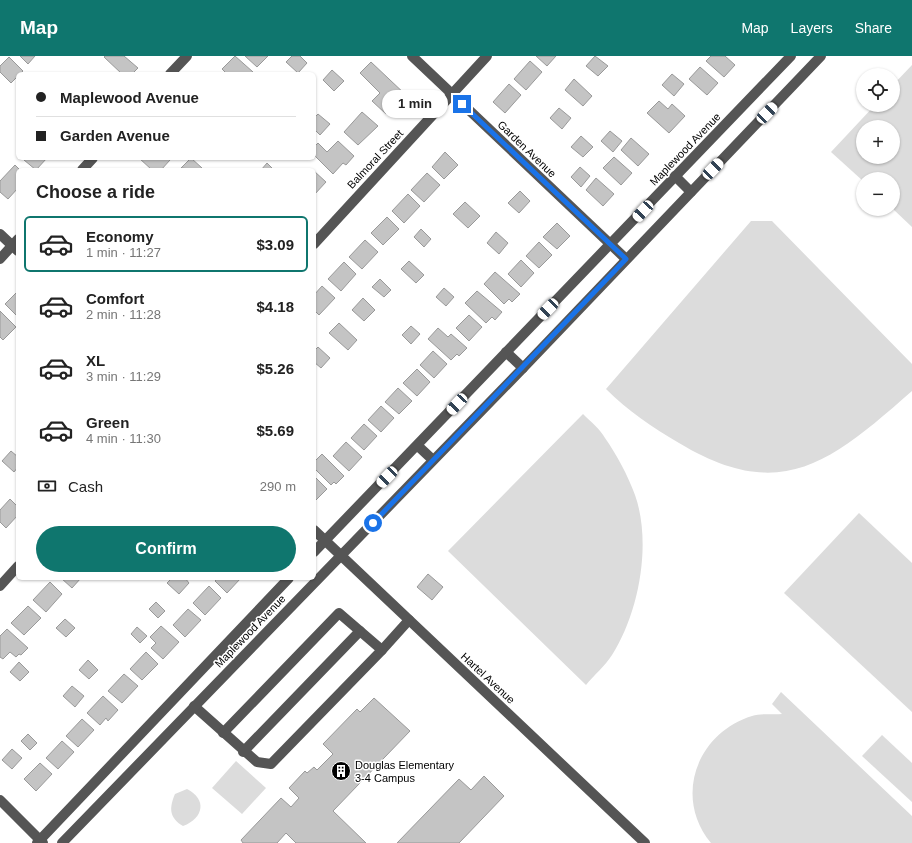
<!DOCTYPE html>
<html lang="en">
<head>
<meta charset="utf-8">
<style>
  :root { --surface:#fff; --page:#f2f2f2; --text:#222; --muted:#767676; --line:#e0e0e0; --accent:#0f766e }
  body { margin:0; font-family:Arial,sans-serif; background:var(--page); color:var(--text); height:100vh; display:flex; flex-direction:column; font-size:15px; white-space:nowrap }
  * { box-sizing:border-box; margin:0 }
  p { font-size:13px; color:var(--muted) }
  .icon { flex:none; width:22px; height:22px; fill:none; stroke:currentColor; stroke-width:2; stroke-linecap:round; stroke-linejoin:round }
  .map { position:relative; flex:1; overflow:hidden }
  .details { position:absolute; left:16px; top:112px; width:300px; height:412px; display:flex; flex-direction:column; background:var(--surface); border-radius:6px; box-shadow:0 1px 3px #0004 }
  .details>* { flex:none }
  .banner { position:absolute; left:16px; top:16px; width:300px; height:88px; border-radius:6px; box-shadow:0 1px 3px #0004; display:grid; align-content:center; height:88px; padding:0 20px; background:var(--surface) }
  .buttons { position:absolute; left:856px; top:12px; display:grid; gap:8px }
  .buttons a { display:grid; place-items:center; width:44px; height:44px; border-radius:50%; background:var(--surface); box-shadow:0 1px 3px #0004; font-size:20px }
  .end { position:absolute; width:18px; height:18px; margin:-9px; border:5px solid #1a73e8; background:#fff; box-shadow:0 0 0 2px #fff }
  .from { border-radius:50% }
  .bubble { position:absolute; height:28px; border-radius:14px; background:var(--surface); box-shadow:0 1px 3px #0004; font-size:13px; font-weight:600; line-height:28px; text-align:center }
  .car { position:absolute; width:12px; height:24px; margin:-12px -6px; border-radius:5px; box-shadow:0 0 3px 1px #0007; background:linear-gradient(#fff 24%,#345 0 40%,#fff 0 76%,#345 0 86%,#fff 0) }
  .banner b { display:flex; align-items:center; gap:14px; height:38px; font-size:15px }
  .banner b+b { border-top:1px solid var(--line) }
  .banner i { width:10px; height:10px; background:var(--text) }
  ul { padding:0; list-style:none }
  li { display:flex; align-items:center; gap:12px; height:56px; margin:0 8px 6px; padding:0 12px; border:2px solid transparent; border-radius:6px }
  li div { flex:1 }
  li b { display:block; font-size:15px }
  li em { font-style:normal; font-weight:600 }
  li.current { border-color:var(--accent) }
  li>.icon { width:36px; height:36px; stroke-width:1.5 }
  h2 { padding:0 20px; font-size:18px; line-height:48px }
  .pay { display:flex; align-items:center; gap:10px; height:44px; padding:0 20px; font-size:15px }
  .pay p { margin-inline-start:auto }
  .primary-button { display:flex; gap:8px; margin-top:auto; padding:8px 20px }
  .primary-button a { flex:1; height:46px; border-radius:24px; background:var(--accent); color:#fff; font-size:16px; font-weight:600; line-height:46px; text-align:center }
  header { display:flex; align-items:center; gap:24px; box-sizing:border-box; height:56px; padding:0 20px; background:var(--accent); color:#fff }
  header strong { font-size:19px }
  nav { display:flex; gap:22px; margin-inline-start:auto; font-size:14px }
  .map>svg:first-child { display:block }
</style>
</head>
<body>
<header>
<strong>Map</strong>
<nav><a>Map</a><a>Layers</a><a>Share</a></nav>
</header>
<div class="map">
<svg width="912" height="787" viewBox="0 0 912 787">
  <rect width="100%" height="100%" fill="#fff"/>
  <g fill="#dcdcdc" fill-rule="evenodd">
    <path d="M912,9v162l-19,-18v-30h-30v2l-32,-29 44,-47h18v-20zM863,71h30v30h-30z"/>
    <path d="M751,165h21l140,143v27c-80,70 -130,114 -233,52 -27,-16 -51,-32 -73,-54z"/>
    <path d="M583,358c7,7 17,15 22,24 12,17 23,38 30,57 17,48 4,118 -23,160 -7,11 -18,20 -26,30l-138,-134z"/>
    <polygon points="859,457 912,507 912,656 784,537"/>
    <path d="M781,636l131,124v27h-201c-38,-46 -14,-110 41,-127 9,-3 21,-1 30,-2l-10,-10z"/>
    <polygon points="882,679 912,707 912,746 862,700"/>
    <polygon points="236,705 266,732 242,758 212,732"/>
    <path d="M187,733c20,10 17,29 -4,37 -14,-8 -14,-18 -8,-32z"/>
  </g>
  <g fill="#c4c4c4" stroke="#999">
    <polygon points="20,0 35,0 28,8"/>
    <polygon points="105,0 124,0 138,12 132,18 122,18 104,1"/>
    <polygon points="235,0 253,16 250,18 227,18 222,13"/>
    <polygon points="245,0 268,0 257,11"/>
    <polygon points="292,0 300,0 307,7 298,17 286,6"/>
    <polygon points="536,0 556,0 547,10"/>
    <polygon points="595,0 608,10 598,20 586,10"/>
    <polygon points="711,0 725,0 735,9 724,21 706,5"/>
    <polygon points="9,1 23,15 11,27 0,16 0,10"/>
    <polygon points="530,5 542,16 526,34 514,23"/>
    <polygon points="371,6 407,40 386,58 372,45 380,37 360,17"/>
    <polygon points="700,11 718,27 707,39 689,23"/>
    <polygon points="332,14 344,25 334,35 323,24"/>
    <polygon points="672,18 684,28 674,40 662,29"/>
    <polygon points="574,23 592,40 583,50 565,34"/>
    <polygon points="509,28 521,39 505,57 493,46"/>
    <polygon points="659,45 668,53 672,48 685,60 669,77 647,57"/>
    <polygon points="559,52 571,62 562,73 550,62"/>
    <polygon points="362,56 378,70 358,89 344,76"/>
    <polygon points="318,58 330,68 320,79 314,73 314,62"/>
    <polygon points="610,75 622,85 613,96 601,85"/>
    <polygon points="581,80 593,91 583,101 571,91"/>
    <polygon points="631,82 649,98 638,110 621,94"/>
    <polygon points="338,85 354,100 346,109 343,107 333,118 314,99 314,91 318,87 327,96"/>
    <polygon points="445,96 458,109 444,123 432,111"/>
    <polygon points="614,101 632,117 621,129 603,112"/>
    <polygon points="26,102 47,102 36,114 24,104"/>
    <polygon points="139,102 167,102 170,104 161,114 152,114"/>
    <polygon points="191,102 202,112 200,114 181,112"/>
    <polygon points="267,107 274,114 261,114"/>
    <polygon points="15,109 20,114 18,114 18,132 8,143 0,136 0,125"/>
    <polygon points="580,111 590,120 581,131 571,121"/>
    <polygon points="314,115 326,126 314,139"/>
    <polygon points="427,117 440,129 424,146 411,134"/>
    <polygon points="596,122 614,138 603,150 586,134"/>
    <polygon points="520,135 530,145 519,157 508,147"/>
    <polygon points="408,138 420,150 404,167 392,155"/>
    <polygon points="465,146 480,160 468,172 453,158"/>
    <polygon points="387,161 399,173 383,189 371,177"/>
    <polygon points="557,167 570,180 557,193 543,181"/>
    <polygon points="421,173 431,183 424,191 414,181"/>
    <polygon points="496,176 508,187 499,198 487,187"/>
    <polygon points="365,184 378,196 362,213 349,201"/>
    <polygon points="539,186 552,199 539,212 526,200"/>
    <polygon points="521,204 534,217 521,231 508,218"/>
    <polygon points="409,205 424,219 416,227 401,213"/>
    <polygon points="344,206 356,218 341,235 328,223"/>
    <polygon points="495,216 520,238 512,246 509,243 504,248 484,228"/>
    <polygon points="380,223 391,234 384,241 372,231"/>
    <polygon points="322,230 335,242 319,259 314,254 314,239"/>
    <polygon points="444,232 454,241 446,250 436,241"/>
    <polygon points="18,235 18,261 5,248"/>
    <polygon points="477,235 502,256 495,264 492,261 486,267 465,247"/>
    <polygon points="363,242 375,254 364,265 352,254"/>
    <polygon points="0,255 16,271 3,284 0,281"/>
    <polygon points="469,259 482,271 469,285 456,272"/>
    <polygon points="339,267 357,284 348,294 329,277"/>
    <polygon points="411,270 420,278 411,288 402,279"/>
    <polygon points="438,272 448,281 451,278 467,292 459,300 457,298 451,304 428,283"/>
    <polygon points="318,291 330,302 321,312 314,306 314,295"/>
    <polygon points="433,295 447,308 434,322 420,309"/>
    <polygon points="417,313 430,326 417,340 403,327"/>
    <polygon points="398,332 412,345 399,358 385,346"/>
    <polygon points="381,350 394,362 381,376 368,364"/>
    <polygon points="364,368 377,380 364,394 351,382"/>
    <polygon points="346,386 362,401 349,415 333,400"/>
    <polygon points="11,395 18,401 18,411 14,416 2,405"/>
    <polygon points="322,398 344,420 336,428 334,426 331,429 314,412 314,406"/>
    <polygon points="314,420 327,433 314,446"/>
    <polygon points="10,443 18,451 18,459 6,472 0,466 0,454"/>
    <polygon points="428,518 443,531 432,544 417,531"/>
    <polygon points="61,522 81,522 72,532"/>
    <polygon points="172,522 185,522 189,527 179,538 167,527"/>
    <polygon points="218,522 241,522 227,537 215,525"/>
    <polygon points="50,526 62,538 46,556 33,544"/>
    <polygon points="209,530 221,542 205,559 193,547"/>
    <polygon points="156,546 165,555 158,562 149,553"/>
    <polygon points="28,550 41,562 24,579 11,567"/>
    <polygon points="188,553 201,564 185,581 173,569"/>
    <polygon points="65,563 75,572 66,581 56,572"/>
    <polygon points="161,570 179,586 163,603 151,592 156,587 150,581"/>
    <polygon points="137,571 147,580 140,587 131,578"/>
    <polygon points="7,573 28,592 21,599 19,598 16,601 10,596 3,603 0,601 0,580"/>
    <polygon points="146,596 158,608 142,624 130,613"/>
    <polygon points="88,604 98,614 89,623 79,614"/>
    <polygon points="19,606 29,616 20,625 10,616"/>
    <polygon points="124,618 138,630 122,647 108,635"/>
    <polygon points="72,630 84,640 75,651 63,640"/>
    <polygon points="103,640 118,654 108,665 106,662 100,669 87,657"/>
    <polygon points="374,642 410,675 333,755 366,787 296,787 286,777 277,787 243,787 241,784 281,742 291,751 299,742 289,732 305,715 307,717 314,711 317,714 333,698 323,688 357,653 360,656"/>
    <polygon points="82,663 94,674 78,691 66,680"/>
    <polygon points="28,678 37,687 30,694 21,685"/>
    <polygon points="62,685 74,696 58,713 46,702"/>
    <polygon points="12,693 22,702 12,713 2,704"/>
    <polygon points="40,707 52,718 36,735 24,723"/>
    <polygon points="484,720 504,740 459,787 397,787 459,723 471,734"/>
  </g>
  <g fill="none" stroke-linecap="round" stroke-linejoin="round">
    <g stroke="#555" stroke-width="10">
      <polyline points="412,0 626,203"/>
      <polyline points="170,18 187,0"/>
      <polyline points="82,114 93,102"/>
      <polyline points="675,120 691,136"/>
      <polyline points="0,178 18,195"/>
      <polyline points="314,188 487,0"/>
      <polyline points="0,203 18,183"/>
      <polyline points="506,296 523,312"/>
      <polyline points="418,390 433,404"/>
      <polyline points="314,474 645,787"/>
      <polyline points="314,496 791,0"/>
      <polyline points="0,530 18,510"/>
      <polyline points="194,650 257,706 271,708 382,594 409,564"/>
      <polyline points="223,677 339,557 382,594"/>
      <polyline points="243,696 360,575"/>
      <polyline points="0,744 43,787"/>
      <polyline points="37,787 289,522"/>
      <polyline points="62,787 523,312 821,0"/>
    </g>
  </g>
  <g fill="none" stroke-linecap="round" stroke-linejoin="round">
    <polyline stroke="#1a73e8" stroke-width="5" points="373,467 626,203 462,48"/>
  </g>
  <defs>
    <g id="building-disc" transform="scale(1)"><circle r="9.5" fill="#000" stroke="#fff"/><path d="M-4-6H4V6H1V3H-1V6H-4ZM-2.5-4.3h1.7v1.8h-1.7ZM.8-4.3h1.7v1.8H.8ZM-2.5-1h1.7V.8h-1.7ZM.8-1h1.7V.8H.8Z" fill="#fff"/></g>
  </defs>
  <g fill-rule="evenodd">
    <use href="#building-disc" x="341" y="715"/>
  </g>
  <g text-anchor="middle" stroke-width="3" stroke-linejoin="round" paint-order="stroke">
    <g font-size="11" fill="#000" stroke="#fff">
      <text transform="translate(527 93) rotate(44)" y="4">Garden Avenue</text>
      <text transform="translate(685 93) rotate(-46)" y="4">Maplewood Avenue</text>
      <text transform="translate(375 103) rotate(-47)" y="4">Balmoral Street</text>
      <text transform="translate(250 575) rotate(-46)" y="4">Maplewood Avenue</text>
      <text transform="translate(488 622) rotate(43)" y="4">Hartel Avenue</text>
    </g>
    <g font-size="11" fill="#000" stroke="#fff" text-anchor="start">
      <text x="355" y="713">Douglas Elementary<tspan x="355" dy="13">3-4 Campus</tspan></text>
    </g>
  </g>
</svg>
<div class="buttons">
<a><svg class="icon" aria-label="locate" viewBox="0 0 24 24"><circle cx="12" cy="12" r="6"/><path d="M12 2v4M12 18v4M2 12h4M18 12h4"/></svg></a>
<a>+</a>
<a>−</a>
</div>
<i class="end from" style="left:373px;top:467px"></i>
<i class="end" style="left:462px;top:48px"></i>
<div class="bubble" style="left:382px;top:34px;width:66px">1 min</div>
<i class="car" style="left:767px;top:57px;rotate:44deg"></i>
<i class="car" style="left:713px;top:113px;rotate:44deg"></i>
<i class="car" style="left:643px;top:155px;rotate:223deg"></i>
<i class="car" style="left:548px;top:253px;rotate:224deg"></i>
<i class="car" style="left:457px;top:348px;rotate:223deg"></i>
<i class="car" style="left:387px;top:421px;rotate:224deg"></i>
<div class="banner">
<b><i class="from"></i>Maplewood Avenue</b>
<b><i></i>Garden Avenue</b>
</div>
<section class="details">
<h2>Choose a ride</h2>
<ul>
<li class="current"><svg class="icon" aria-label="car" viewBox="0 0 24 24"><path d="M5 17H2v-5l4-1 3-4h7l3 4 3 1v5h-3M9 17h6M6 11h13"/><circle cx="7" cy="17" r="2"/><circle cx="17" cy="17" r="2"/></svg><div><b>Economy</b><p>1 min · 11:27</p></div><em>$3.09</em></li>
<li><svg class="icon" aria-label="car" viewBox="0 0 24 24"><path d="M5 17H2v-5l4-1 3-4h7l3 4 3 1v5h-3M9 17h6M6 11h13"/><circle cx="7" cy="17" r="2"/><circle cx="17" cy="17" r="2"/></svg><div><b>Comfort</b><p>2 min · 11:28</p></div><em>$4.18</em></li>
<li><svg class="icon" aria-label="car" viewBox="0 0 24 24"><path d="M5 17H2v-5l4-1 3-4h7l3 4 3 1v5h-3M9 17h6M6 11h13"/><circle cx="7" cy="17" r="2"/><circle cx="17" cy="17" r="2"/></svg><div><b>XL</b><p>3 min · 11:29</p></div><em>$5.26</em></li>
<li><svg class="icon" aria-label="car" viewBox="0 0 24 24"><path d="M5 17H2v-5l4-1 3-4h7l3 4 3 1v5h-3M9 17h6M6 11h13"/><circle cx="7" cy="17" r="2"/><circle cx="17" cy="17" r="2"/></svg><div><b>Green</b><p>4 min · 11:30</p></div><em>$5.69</em></li>
</ul>
<div class="pay"><svg class="icon" aria-label="cash" viewBox="0 0 24 24"><path d="M3 7h18v10H3z"/><circle cx="12" cy="12" r="2"/></svg>Cash<p>290 m</p></div>
<div class="primary-button"><a>Confirm</a></div>
</section>
</div>
</body>
</html>
